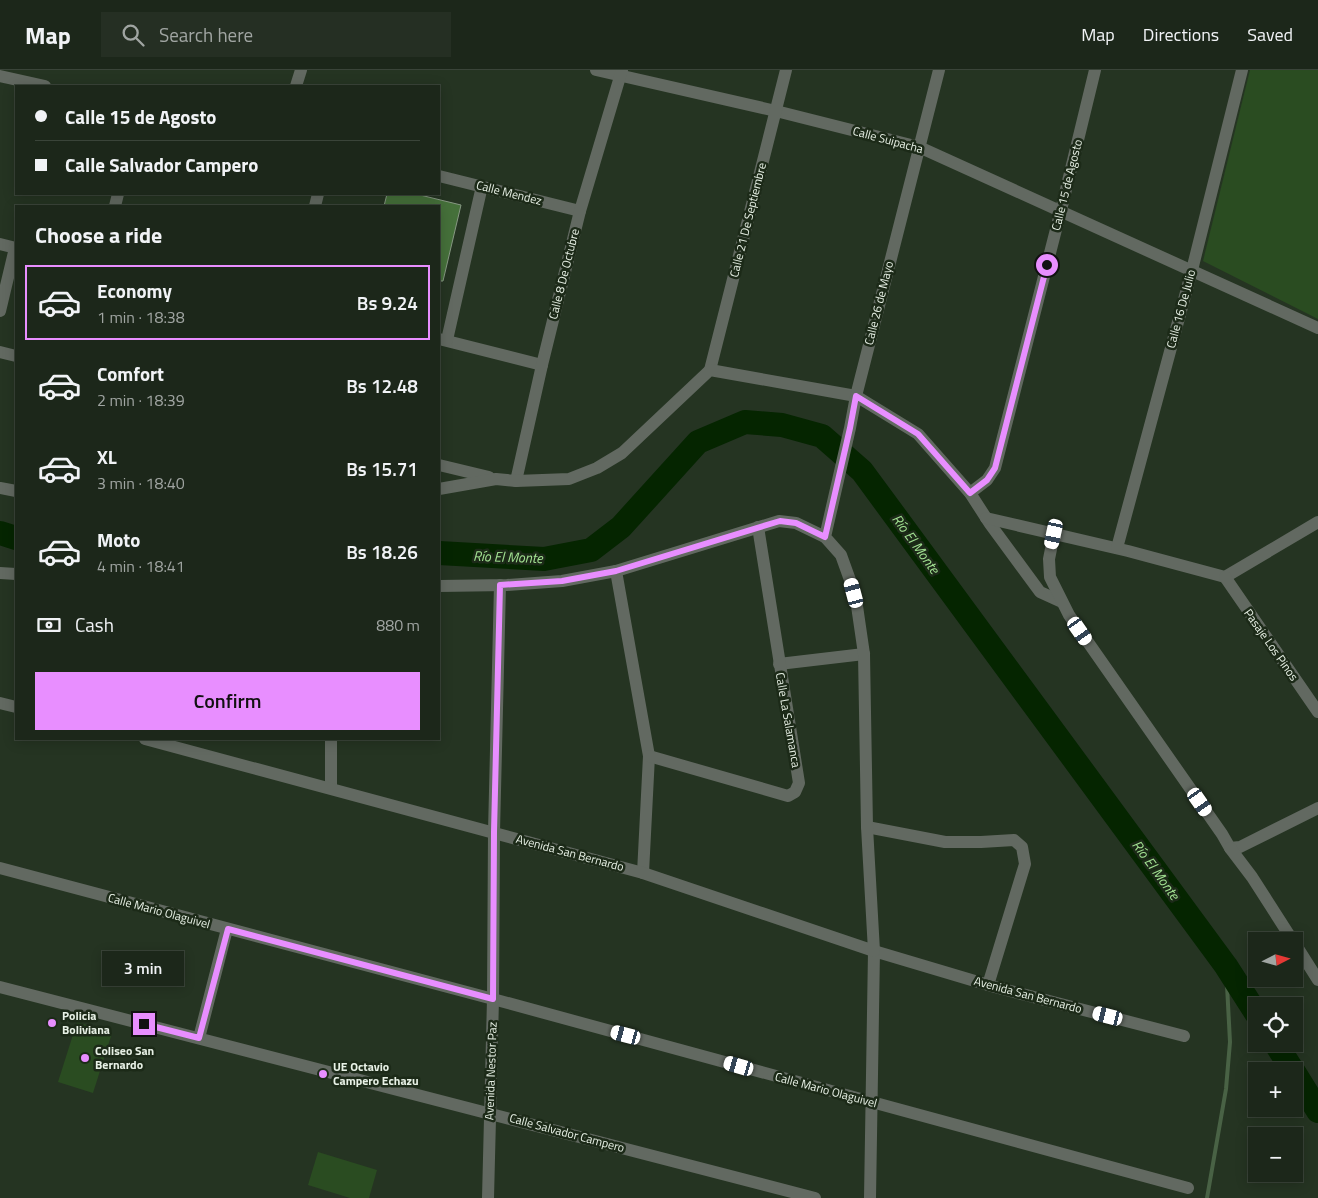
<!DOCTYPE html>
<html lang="en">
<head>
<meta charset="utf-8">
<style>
  :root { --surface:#1c271a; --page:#252f23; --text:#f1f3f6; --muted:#a0a5a2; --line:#3a4439; --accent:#e88eff }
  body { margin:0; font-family:"Titillium Web",sans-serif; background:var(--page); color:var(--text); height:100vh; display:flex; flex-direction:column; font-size:19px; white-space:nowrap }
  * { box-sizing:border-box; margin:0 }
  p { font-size:16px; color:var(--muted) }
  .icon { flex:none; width:28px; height:28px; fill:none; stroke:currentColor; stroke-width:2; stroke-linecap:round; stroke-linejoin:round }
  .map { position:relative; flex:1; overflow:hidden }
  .drawer { position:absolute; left:15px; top:135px; width:425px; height:535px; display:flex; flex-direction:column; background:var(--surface); border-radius:0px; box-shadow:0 2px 12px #0003,0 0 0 1px var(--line) }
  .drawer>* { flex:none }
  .hud { position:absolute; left:15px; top:15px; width:425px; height:110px; border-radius:0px; box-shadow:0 2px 12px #0003,0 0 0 1px var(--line); display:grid; align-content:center; height:110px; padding:0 20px; background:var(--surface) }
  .needle { width:32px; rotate:84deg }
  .tools { position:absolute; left:1248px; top:862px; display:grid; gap:10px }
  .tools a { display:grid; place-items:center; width:55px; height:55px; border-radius:0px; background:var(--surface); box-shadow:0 2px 12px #0003,0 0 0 1px var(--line); font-size:25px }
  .end { position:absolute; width:22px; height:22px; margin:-11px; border:6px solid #e88eff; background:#111; box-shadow:0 0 0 2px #111 }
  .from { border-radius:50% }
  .bubble { position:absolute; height:35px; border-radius:0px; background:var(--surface); box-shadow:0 2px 12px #0003,0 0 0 1px var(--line); font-size:16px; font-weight:600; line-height:35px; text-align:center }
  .car { position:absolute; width:15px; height:30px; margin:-15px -8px; border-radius:6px; box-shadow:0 0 4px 1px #0007; background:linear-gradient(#fff 24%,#345 0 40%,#fff 0 76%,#345 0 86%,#fff 0) }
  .hud b { display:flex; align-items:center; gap:18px; height:48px; font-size:19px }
  .hud b+b { border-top:1px solid var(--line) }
  .hud i { width:12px; height:12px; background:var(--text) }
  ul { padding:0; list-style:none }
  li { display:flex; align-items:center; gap:15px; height:75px; margin:0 10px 8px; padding:0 10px; border:2px solid transparent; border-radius:0px }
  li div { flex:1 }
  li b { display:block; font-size:19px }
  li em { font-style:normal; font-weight:600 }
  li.current { border-color:var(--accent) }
  li>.icon { width:45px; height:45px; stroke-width:1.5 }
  h2 { padding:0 20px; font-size:22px; line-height:60px }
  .pay { display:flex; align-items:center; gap:12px; height:55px; padding:0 20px; font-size:19px }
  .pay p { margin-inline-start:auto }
  .action { display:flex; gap:10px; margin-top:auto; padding:10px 20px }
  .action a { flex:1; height:58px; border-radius:0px; background:var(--accent); color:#111; font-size:20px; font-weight:600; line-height:58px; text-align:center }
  header { display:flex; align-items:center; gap:30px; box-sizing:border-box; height:70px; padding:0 25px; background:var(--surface); border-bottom:1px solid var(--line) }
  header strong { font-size:24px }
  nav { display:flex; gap:28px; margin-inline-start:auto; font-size:18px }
  .search { width:350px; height:45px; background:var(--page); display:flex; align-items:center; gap:12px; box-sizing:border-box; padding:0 18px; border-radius:0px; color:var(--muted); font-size:19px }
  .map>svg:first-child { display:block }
</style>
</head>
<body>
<header>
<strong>Map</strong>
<div class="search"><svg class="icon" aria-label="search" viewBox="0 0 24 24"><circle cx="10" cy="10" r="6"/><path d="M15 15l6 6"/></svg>Search here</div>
<nav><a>Map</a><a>Directions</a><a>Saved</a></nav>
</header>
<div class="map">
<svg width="1318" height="1128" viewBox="0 0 1318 1128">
  <rect width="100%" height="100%" fill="#253422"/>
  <g fill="#2a4c21">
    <polygon points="1250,0 1318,0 1318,249 1203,191"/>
    <polygon points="77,952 112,963 93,1023 58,1012"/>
    <polygon points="318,1082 377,1100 369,1128 350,1128 308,1115"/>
  </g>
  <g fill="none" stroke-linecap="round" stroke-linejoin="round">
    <polyline stroke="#496245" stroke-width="4" points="1207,1128 1226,1019 1230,972 1226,896"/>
    <g stroke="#052500" stroke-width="24">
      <polyline points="0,463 16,468"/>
      <polyline points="439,483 544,489 591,480 621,457 698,372 745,352 782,355 822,366 862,401 1226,896 1256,943"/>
      <polyline points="1276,974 1293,1001"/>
      <polyline points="1294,1002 1318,1041"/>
    </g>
  </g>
  <polygon fill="#45703a" stroke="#879883" points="387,124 416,124 461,135 443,211 439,211 439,136 384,136"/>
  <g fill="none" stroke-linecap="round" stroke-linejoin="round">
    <g stroke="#626961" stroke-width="12">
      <polyline points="596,0 776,41 919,77 1318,258"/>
      <polyline points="0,6 45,16"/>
      <polyline points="296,16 301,0"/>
      <polyline points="439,106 580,141"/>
      <polyline points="115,136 118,124"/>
      <polyline points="315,136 318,124"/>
      <polyline points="0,174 16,178"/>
      <polyline points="0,241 15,178"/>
      <polyline points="439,269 542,295"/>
      <polyline points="447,270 482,116"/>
      <polyline points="0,282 16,286"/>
      <polyline points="710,300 786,0"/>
      <polyline points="439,395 489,407"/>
      <polyline points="516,411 542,295 580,141 622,0"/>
      <polyline points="0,418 16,421"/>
      <polyline points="439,419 496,409 516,411 569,409 597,398 622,383 710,300 856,326 918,364 970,423 990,454 1040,522 1062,532"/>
      <polyline points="970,423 987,410 995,398 1061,140 1095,0"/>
      <polyline points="986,448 1128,481 1225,507 1318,452"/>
      <polyline points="1054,464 1049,489 1050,507 1069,545 1222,764 1230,778 1240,777 1318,738"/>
      <polyline points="1117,478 1192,200 1242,0"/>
      <polyline points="616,501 649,686 643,803"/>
      <polyline points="0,503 16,504"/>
      <polyline points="1225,507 1318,642"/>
      <polyline points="439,516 507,515 562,511 616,501 779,451 796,453 825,467"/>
      <polyline points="779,594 864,584"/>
      <polyline points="649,686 788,726 795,722 799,713 758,457"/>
      <polyline points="331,718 331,669"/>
      <polyline points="867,757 945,772 981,772 1014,770 1022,777 1025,794 988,915"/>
      <polyline points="494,762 500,515"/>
      <polyline points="1230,778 1252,807 1293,871"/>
      <polyline points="0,798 493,929 1188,1118"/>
      <polyline points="1294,872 1318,910"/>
      <polyline points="0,917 815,1128"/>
      <polyline points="199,968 227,859"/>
      <polyline points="870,1128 874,881 995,917 1184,966"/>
    </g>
    <g stroke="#626961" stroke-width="12">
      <polyline points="0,633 16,637"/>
      <polyline points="145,669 643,803 874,881 867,757 864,584 857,536 850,510 841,485 825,467 850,358 856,326 939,0"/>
      <polyline points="488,1128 493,929 494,762"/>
    </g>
  </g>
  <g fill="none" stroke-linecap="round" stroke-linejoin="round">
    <polyline stroke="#e88eff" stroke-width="6" points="144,954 199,968 228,859 493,929 494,762 500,515 562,511 616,501 780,451 796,453 825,467 850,358 856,326 918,364 970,423 987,410 995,398 1047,195"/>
  </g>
  <g fill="#e88eff" stroke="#1c2a18" stroke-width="2">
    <circle cx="52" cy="953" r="5"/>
    <circle cx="85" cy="988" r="5"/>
    <circle cx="323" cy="1004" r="5"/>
  </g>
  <g text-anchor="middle" stroke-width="5" stroke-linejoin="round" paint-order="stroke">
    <g font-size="12" fill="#e8f1e6" stroke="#1c2a18">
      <text transform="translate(888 70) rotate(15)" y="4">Calle Suipacha</text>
      <text transform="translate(1067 115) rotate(-76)" y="4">Calle 15 de Agosto</text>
      <text transform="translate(509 123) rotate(14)" y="4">Calle Mendez</text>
      <text transform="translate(748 150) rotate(-76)" y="4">Calle 21 De Septiembre</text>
      <text transform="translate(564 204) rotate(-76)" y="4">Calle 8 De Octubre</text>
      <text transform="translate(879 233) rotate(-76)" y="4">Calle 26 de Mayo</text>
      <text transform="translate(1181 239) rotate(-75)" y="4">Calle 16 De Julio</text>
      <text transform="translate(1271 575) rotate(55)" y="4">Pasaje Los Pinos</text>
      <text transform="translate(788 650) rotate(80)" y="4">Calle La Salamanca</text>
      <text transform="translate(570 783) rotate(15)" y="4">Avenida San Bernardo</text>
      <text transform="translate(159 841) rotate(15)" y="4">Calle Mario Olaguivel</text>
      <text transform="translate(1028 925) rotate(15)" y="4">Avenida San Bernardo</text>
      <text transform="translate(491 1001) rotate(-88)" y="4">Avenida Nestor Paz</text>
      <text transform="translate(826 1020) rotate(15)" y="4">Calle Mario Olaguivel</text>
      <text transform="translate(567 1063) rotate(15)" y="4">Calle Salvador Campero</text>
    </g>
    <g font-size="12" font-weight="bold" fill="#e8f1e6" stroke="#1c2a18" text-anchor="start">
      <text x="62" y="950">Policia<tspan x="62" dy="14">Boliviana</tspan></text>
      <text x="95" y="985">Coliseo San<tspan x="95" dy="14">Bernardo</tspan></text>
      <text x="333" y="1001">UE Octavio<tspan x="333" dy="14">Campero Echazu</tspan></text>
    </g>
    <g font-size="14" font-style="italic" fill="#a4e494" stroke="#1c2a18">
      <text transform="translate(916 474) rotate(54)" y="5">Río El Monte</text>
      <text transform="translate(508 487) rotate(2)" y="5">Río El Monte</text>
      <text transform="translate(1156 800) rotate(54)" y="5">Río El Monte</text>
    </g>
  </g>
</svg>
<div class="tools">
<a><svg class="needle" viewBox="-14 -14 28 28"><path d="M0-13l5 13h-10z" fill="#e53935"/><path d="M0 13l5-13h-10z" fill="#a0a5a2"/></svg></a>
<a><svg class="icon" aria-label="locate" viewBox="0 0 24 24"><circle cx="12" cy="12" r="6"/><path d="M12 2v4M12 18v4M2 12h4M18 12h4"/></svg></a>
<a>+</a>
<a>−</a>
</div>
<i class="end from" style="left:1047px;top:195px"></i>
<i class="end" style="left:144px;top:954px"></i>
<div class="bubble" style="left:102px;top:881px;width:82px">3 min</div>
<i class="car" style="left:1054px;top:464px;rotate:192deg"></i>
<i class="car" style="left:854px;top:523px;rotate:345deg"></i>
<i class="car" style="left:1080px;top:561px;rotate:145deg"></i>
<i class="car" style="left:1200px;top:732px;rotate:145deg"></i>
<i class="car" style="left:1108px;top:946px;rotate:284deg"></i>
<i class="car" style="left:626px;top:965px;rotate:285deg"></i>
<i class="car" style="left:739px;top:996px;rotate:286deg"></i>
<div class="hud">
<b><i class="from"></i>Calle 15 de Agosto</b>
<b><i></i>Calle Salvador Campero</b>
</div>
<section class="drawer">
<h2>Choose a ride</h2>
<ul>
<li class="current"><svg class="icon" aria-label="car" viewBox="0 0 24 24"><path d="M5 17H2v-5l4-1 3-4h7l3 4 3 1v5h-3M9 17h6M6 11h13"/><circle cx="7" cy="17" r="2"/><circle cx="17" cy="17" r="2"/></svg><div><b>Economy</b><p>1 min · 18:38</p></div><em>Bs 9.24</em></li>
<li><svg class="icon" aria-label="car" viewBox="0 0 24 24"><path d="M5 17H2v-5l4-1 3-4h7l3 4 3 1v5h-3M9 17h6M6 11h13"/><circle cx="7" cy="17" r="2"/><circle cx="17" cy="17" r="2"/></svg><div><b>Comfort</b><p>2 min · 18:39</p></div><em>Bs 12.48</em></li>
<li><svg class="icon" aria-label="car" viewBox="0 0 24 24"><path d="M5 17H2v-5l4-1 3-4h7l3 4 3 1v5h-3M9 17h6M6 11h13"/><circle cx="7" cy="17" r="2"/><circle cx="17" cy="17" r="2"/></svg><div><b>XL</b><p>3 min · 18:40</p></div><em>Bs 15.71</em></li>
<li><svg class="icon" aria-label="car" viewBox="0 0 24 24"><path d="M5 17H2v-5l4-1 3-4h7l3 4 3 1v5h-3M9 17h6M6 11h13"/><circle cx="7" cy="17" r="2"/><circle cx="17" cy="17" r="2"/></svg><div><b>Moto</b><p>4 min · 18:41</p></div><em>Bs 18.26</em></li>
</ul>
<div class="pay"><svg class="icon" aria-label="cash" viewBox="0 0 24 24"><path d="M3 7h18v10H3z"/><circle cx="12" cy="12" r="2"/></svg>Cash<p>880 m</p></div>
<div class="action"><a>Confirm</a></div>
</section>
</div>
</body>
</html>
